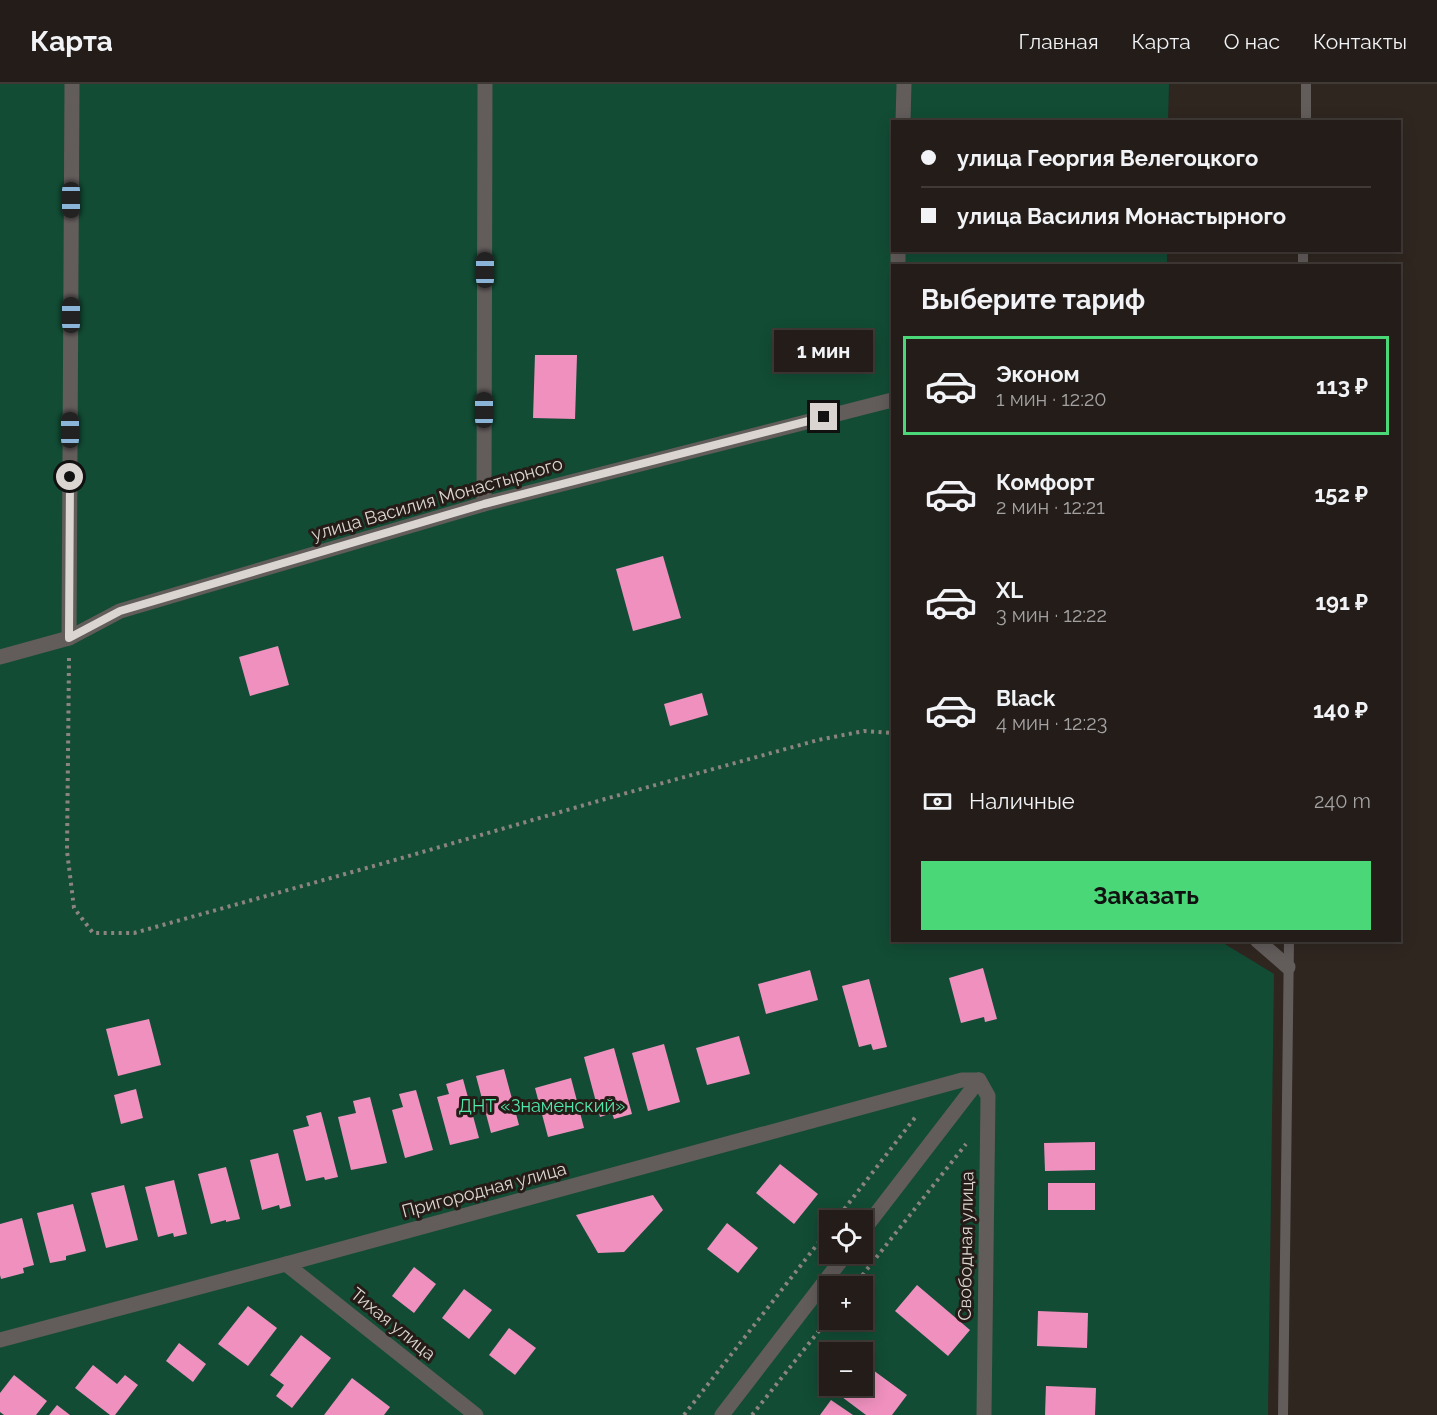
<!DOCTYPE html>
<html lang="ru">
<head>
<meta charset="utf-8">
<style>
  :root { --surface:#231c18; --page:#2b2521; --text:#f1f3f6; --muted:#a3a1a2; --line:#403a37; --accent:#49d778 }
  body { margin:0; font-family:Raleway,sans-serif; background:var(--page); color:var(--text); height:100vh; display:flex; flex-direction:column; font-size:22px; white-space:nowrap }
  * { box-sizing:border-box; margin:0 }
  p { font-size:20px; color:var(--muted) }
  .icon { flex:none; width:33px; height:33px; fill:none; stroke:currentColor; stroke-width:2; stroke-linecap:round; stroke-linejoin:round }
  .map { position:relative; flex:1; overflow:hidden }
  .panel { position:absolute; left:891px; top:180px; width:510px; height:678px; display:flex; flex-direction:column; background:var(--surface); border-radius:0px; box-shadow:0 3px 15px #0003,0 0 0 2px var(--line) }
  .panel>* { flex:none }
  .top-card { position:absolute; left:891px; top:36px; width:510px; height:132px; border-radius:0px; box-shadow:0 3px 15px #0003,0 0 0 2px var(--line); display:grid; align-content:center; height:132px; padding:0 30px; background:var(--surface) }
  .controls { position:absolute; left:819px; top:1126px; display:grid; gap:12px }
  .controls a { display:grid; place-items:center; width:54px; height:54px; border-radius:0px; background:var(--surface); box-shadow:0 3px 15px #0003,0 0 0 2px var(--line); font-size:30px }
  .end { position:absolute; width:27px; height:27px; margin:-14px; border:8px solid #dbd5d1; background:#111; box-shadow:0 0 0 3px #111 }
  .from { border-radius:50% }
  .bubble { position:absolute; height:42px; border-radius:0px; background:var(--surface); box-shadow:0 3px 15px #0003,0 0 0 2px var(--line); font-size:20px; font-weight:700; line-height:42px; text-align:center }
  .car { position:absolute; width:18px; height:36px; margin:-18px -9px; border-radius:8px; box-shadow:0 0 4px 2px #0007; background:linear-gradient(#222 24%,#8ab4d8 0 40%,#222 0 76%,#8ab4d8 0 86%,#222 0) }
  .top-card b { display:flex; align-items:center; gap:21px; height:57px; font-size:22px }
  .top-card b+b { border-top:2px solid var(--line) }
  .top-card i { width:15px; height:15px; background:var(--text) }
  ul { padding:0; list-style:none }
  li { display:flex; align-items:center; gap:18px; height:99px; margin:0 12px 9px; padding:0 18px; border:3px solid transparent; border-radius:0px }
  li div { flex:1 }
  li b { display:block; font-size:22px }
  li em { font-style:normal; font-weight:700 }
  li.current { border-color:var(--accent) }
  li>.icon { width:54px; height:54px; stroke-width:1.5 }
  h2 { padding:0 30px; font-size:27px; line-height:72px }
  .pay { display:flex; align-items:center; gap:15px; height:66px; padding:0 30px; font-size:22px }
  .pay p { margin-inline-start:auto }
  .cta { display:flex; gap:12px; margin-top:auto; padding:12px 30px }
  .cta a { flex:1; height:69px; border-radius:0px; background:var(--accent); color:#111; font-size:24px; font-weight:700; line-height:69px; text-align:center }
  header { display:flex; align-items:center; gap:36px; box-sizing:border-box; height:84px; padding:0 30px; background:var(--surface); border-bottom:2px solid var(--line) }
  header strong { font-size:28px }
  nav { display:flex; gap:33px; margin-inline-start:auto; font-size:21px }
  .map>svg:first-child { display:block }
</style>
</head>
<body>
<header>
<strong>Карта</strong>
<nav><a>Главная</a><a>Карта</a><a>О нас</a><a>Контакты</a></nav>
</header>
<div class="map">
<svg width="1437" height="1331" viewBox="0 0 1437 1331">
  <rect width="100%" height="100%" fill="#2f2620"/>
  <path fill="#124c35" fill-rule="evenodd" d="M0,0h1169l-1,37 -276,1v128l275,1v14l-275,1v674l328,1 54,33 -6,441h-1268zM830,1137h32v33h-32zM830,1203h32v33h-32zM830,1269h32v33h-32z"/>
  <g fill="#ef90be">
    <polygon points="535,271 577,271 575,335 533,334"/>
    <polygon points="663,472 681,534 633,547 616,485"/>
    <polygon points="278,562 289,601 250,612 239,573"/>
    <polygon points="702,609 708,631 670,642 664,620"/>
    <polygon points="983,884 997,935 985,938 984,933 961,939 949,894"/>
    <polygon points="810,886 818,916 766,930 758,900"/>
    <polygon points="869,895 887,963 873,966 871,960 859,963 842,902"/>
    <polygon points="149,935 161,981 118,992 106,945"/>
    <polygon points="739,952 750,990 707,1001 696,964"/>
    <polygon points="664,960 680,1018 648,1027 632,969"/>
    <polygon points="614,964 632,1030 614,1035 612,1029 600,1033 584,973"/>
    <polygon points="504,985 519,1041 491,1049 476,992"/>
    <polygon points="571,994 584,1044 548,1053 535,1004"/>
    <polygon points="463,995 479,1054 450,1061 437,1013 449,1010 446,1000"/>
    <polygon points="136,1005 143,1034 121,1040 114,1011"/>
    <polygon points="416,1006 433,1066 405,1074 392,1026 403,1023 399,1010"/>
    <polygon points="370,1013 387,1079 351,1086 338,1033 356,1029 353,1017"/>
    <polygon points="321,1028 338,1093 325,1096 324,1093 306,1097 293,1046 309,1042 306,1032"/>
    <polygon points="1095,1058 1095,1086 1045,1087 1044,1059"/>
    <polygon points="278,1069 291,1122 280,1125 279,1121 262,1126 250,1076"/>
    <polygon points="780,1080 818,1110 794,1140 756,1109"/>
    <polygon points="226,1083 240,1135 226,1138 226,1136 211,1140 198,1090"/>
    <polygon points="174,1096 187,1150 174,1153 173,1149 158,1153 145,1103"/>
    <rect x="1048" y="1099" width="47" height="27"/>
    <polygon points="124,1101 138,1156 106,1164 91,1109"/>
    <polygon points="653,1111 663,1126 624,1168 598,1169 576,1131"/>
    <polygon points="73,1120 86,1167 66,1172 66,1176 50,1179 37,1129"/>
    <polygon points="22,1134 34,1181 23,1184 24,1189 1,1195 0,1191 0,1140"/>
    <polygon points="727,1139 758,1164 738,1189 707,1165"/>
    <polygon points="414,1183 436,1200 414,1229 392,1212"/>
    <polygon points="917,1201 970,1246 948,1272 895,1227"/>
    <polygon points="464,1205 492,1226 469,1255 442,1234"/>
    <polygon points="248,1222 277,1244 248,1282 218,1260"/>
    <polygon points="1038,1227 1088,1229 1087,1264 1037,1262"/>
    <polygon points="509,1244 536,1264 515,1291 489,1271"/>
    <polygon points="301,1251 331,1274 292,1324 276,1312 284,1301 270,1291"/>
    <polygon points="179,1259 206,1280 193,1298 166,1277"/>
    <polygon points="862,1278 907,1311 892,1331 866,1331 834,1307 838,1302 862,1302"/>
    <polygon points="93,1281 117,1300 125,1291 138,1301 115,1331 110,1331 75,1304"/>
    <polygon points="14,1291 47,1317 36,1331 4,1331 0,1328 0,1309"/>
    <polygon points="352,1294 390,1323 384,1331 324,1331"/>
    <polygon points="1046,1302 1096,1304 1095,1331 1045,1331"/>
    <polygon points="831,1316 853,1331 820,1331"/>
    <polygon points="57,1321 70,1331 49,1331"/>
  </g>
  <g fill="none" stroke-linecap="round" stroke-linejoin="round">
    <g stroke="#8c847f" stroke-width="4" stroke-dasharray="3 4.5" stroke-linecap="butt">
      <polyline points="69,574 67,767 74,824 93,849 134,849 388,778 605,715 818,656 864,647 892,649"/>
      <polyline points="835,1137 917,1031"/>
      <polyline points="853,1203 966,1060"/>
      <polyline points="684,1331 830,1144"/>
      <polyline points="752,1331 830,1233"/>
    </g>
    <g stroke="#625c5b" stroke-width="10">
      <polyline points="1306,38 1306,0"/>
      <polyline points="1303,182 1303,166"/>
      <polyline points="1283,1331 1289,856"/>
    </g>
    <g stroke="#625c5b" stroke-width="15">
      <polyline points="903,38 904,0"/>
      <polyline points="898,182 898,166"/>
      <polyline points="484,420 485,0"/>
      <polyline points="69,554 72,0"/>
      <polyline points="0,573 69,554 120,527 484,420 892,316"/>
      <polyline points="1257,856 1288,883"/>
      <polyline points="979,996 988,1012 984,1331"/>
      <polyline points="862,1148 979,996"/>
      <polyline points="286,1180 476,1331"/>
      <polyline points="0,1256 286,1180 962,996 979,996"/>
      <polyline points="722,1331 846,1170"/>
    </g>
  </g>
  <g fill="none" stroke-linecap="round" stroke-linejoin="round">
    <polyline stroke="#dbd5d1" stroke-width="8" points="70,393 69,554 120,527 484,420 824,333"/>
  </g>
  <g text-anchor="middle" stroke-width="6" stroke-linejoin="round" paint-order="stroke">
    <g font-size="18" fill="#dbd5d1" stroke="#251c17">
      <text transform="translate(437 415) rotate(-16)" y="6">улица Василия Монастырного</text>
      <text transform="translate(484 1106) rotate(-15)" y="6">Пригородная улица</text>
      <text transform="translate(966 1162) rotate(-89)" y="6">Свободная улица</text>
      <text transform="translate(393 1240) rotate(39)" y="6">Тихая улица</text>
    </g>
    <g font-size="18" fill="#4fe9ab" stroke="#251c17">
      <text x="542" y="1028">ДНТ «Знаменский»</text>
    </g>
  </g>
</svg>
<div class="controls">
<a><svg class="icon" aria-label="locate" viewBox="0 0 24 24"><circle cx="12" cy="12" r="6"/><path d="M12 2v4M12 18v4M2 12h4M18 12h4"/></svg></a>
<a>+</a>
<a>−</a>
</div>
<i class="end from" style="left:70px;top:393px"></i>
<i class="end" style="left:824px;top:333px"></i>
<div class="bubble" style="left:774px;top:246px;width:99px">1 мин</div>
<i class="car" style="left:71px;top:116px;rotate:180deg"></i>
<i class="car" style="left:485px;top:186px;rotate:0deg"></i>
<i class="car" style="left:71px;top:231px;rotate:0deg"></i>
<i class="car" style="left:484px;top:326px;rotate:0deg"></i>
<i class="car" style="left:70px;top:346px;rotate:0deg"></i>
<div class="top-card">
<b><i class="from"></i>улица Георгия Велегоцкого</b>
<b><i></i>улица Василия Монастырного</b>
</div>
<section class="panel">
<h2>Выберите тариф</h2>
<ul>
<li class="current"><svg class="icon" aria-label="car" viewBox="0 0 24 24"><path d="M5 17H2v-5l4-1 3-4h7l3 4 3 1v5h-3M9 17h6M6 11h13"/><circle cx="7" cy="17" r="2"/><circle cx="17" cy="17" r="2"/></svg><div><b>Эконом</b><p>1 мин · 12:20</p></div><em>113 ₽</em></li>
<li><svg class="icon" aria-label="car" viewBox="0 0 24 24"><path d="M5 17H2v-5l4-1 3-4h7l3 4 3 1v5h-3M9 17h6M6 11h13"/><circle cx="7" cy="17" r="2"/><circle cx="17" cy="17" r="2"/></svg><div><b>Комфорт</b><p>2 мин · 12:21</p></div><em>152 ₽</em></li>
<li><svg class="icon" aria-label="car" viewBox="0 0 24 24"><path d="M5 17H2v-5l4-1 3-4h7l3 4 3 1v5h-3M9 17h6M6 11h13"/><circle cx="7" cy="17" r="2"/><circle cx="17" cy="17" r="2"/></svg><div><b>XL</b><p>3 мин · 12:22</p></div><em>191 ₽</em></li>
<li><svg class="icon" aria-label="car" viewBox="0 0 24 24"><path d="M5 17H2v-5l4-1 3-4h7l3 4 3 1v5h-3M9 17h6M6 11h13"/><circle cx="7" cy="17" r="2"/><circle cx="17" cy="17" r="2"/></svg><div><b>Black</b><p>4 мин · 12:23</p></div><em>140 ₽</em></li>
</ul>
<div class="pay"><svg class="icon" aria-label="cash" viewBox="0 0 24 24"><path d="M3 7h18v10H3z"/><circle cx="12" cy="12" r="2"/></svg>Наличные<p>240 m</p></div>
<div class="cta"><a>Заказать</a></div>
</section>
</div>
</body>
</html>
